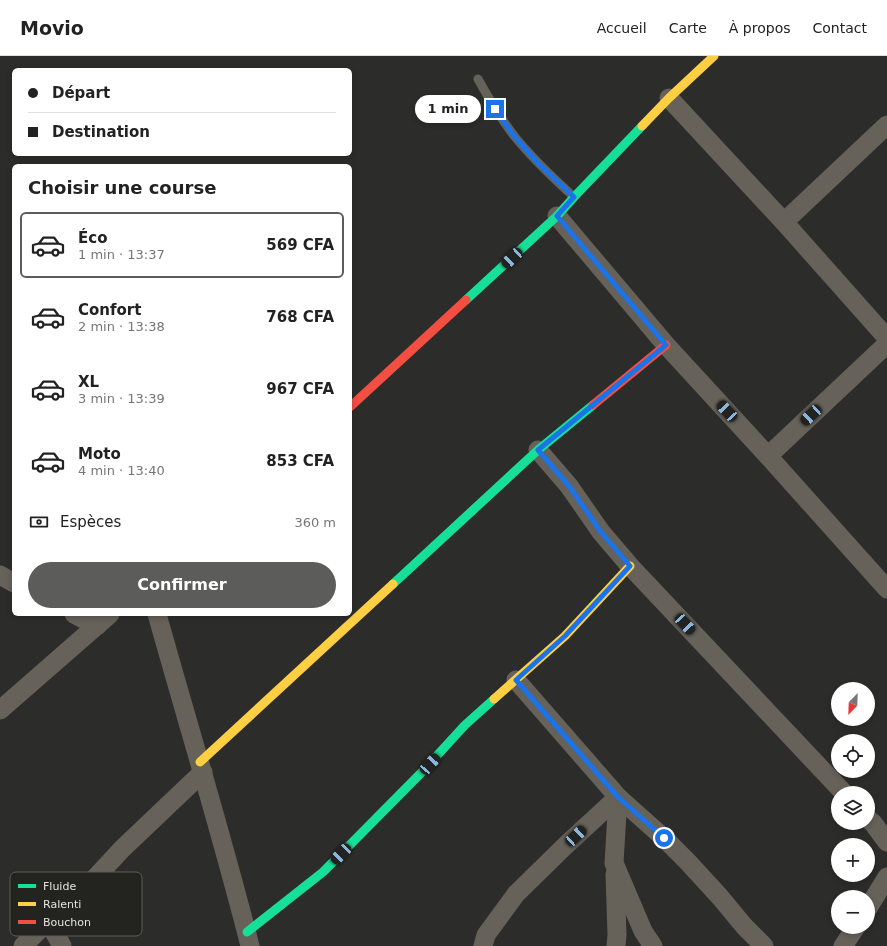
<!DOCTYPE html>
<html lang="fr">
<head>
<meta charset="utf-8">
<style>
  :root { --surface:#fff; --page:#f2f2f2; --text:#222; --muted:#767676; --line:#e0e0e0; --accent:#5c5c5a }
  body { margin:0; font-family:"DejaVu Sans",sans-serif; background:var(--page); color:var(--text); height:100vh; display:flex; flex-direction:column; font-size:15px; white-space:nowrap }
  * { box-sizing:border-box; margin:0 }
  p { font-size:13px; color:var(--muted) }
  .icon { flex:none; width:22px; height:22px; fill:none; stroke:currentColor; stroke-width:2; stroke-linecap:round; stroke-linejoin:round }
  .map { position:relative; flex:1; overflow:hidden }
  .panel { position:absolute; left:12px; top:108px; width:340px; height:452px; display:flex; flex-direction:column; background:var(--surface); border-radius:6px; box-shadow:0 2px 6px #0003 }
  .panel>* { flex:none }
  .guide { position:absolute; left:12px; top:12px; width:340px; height:88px; border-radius:6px; box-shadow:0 2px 6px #0003; display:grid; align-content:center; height:88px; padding:0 16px; background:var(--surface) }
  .needle { width:26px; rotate:203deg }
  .buttons { position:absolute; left:831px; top:626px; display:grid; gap:8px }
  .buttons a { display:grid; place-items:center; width:44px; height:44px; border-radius:50%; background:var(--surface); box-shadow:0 2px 6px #0003; font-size:20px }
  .end { position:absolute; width:18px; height:18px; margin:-9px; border:5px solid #1a73e8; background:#fff; box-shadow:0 0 0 2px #fff }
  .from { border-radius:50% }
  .bubble { position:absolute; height:28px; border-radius:14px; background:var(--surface); box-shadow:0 2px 6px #0003; font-size:13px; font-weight:800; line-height:28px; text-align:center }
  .car { position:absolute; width:12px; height:24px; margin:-12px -6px; border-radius:5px; box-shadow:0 0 3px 1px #0007; background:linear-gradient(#222 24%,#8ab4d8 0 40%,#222 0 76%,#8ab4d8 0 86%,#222 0) }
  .guide b { display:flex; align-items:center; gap:14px; height:38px; font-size:15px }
  .guide b+b { border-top:1px solid var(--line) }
  .guide i { width:10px; height:10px; background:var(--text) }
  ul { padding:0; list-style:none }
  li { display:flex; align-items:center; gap:12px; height:66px; margin:0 8px 6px; padding:0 8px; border:2px solid transparent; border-radius:6px }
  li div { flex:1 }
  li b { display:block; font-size:15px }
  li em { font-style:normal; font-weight:800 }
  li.current { border-color:var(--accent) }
  li>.icon { width:36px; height:36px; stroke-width:1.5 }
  h2 { padding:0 16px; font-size:18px; line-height:48px }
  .pay { display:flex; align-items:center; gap:10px; height:44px; padding:0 16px; font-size:15px }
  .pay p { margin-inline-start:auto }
  .button { display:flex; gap:8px; margin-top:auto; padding:8px 16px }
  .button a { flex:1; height:46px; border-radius:24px; background:var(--accent); color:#fff; font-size:16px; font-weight:800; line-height:46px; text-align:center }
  header { display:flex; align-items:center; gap:24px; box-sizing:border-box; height:56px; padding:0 20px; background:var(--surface); border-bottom:1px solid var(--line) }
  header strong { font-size:19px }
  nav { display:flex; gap:22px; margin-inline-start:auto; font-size:14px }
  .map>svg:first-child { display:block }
</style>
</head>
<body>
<header>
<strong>Movio</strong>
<nav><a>Accueil</a><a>Carte</a><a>À propos</a><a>Contact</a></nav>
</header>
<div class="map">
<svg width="887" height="890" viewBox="0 0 887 890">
  <rect width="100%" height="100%" fill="#2c2c2a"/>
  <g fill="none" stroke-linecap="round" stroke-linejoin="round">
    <path stroke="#666159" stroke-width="9" d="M478,23c11,20 23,40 37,58 18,22 38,41 59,60"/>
    <g stroke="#666159" stroke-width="19">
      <polyline points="669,42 784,166 887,69"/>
      <polyline points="557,160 666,289 768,400 887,533"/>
      <polyline points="784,166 887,282"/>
      <polyline points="538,394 569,430 601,476 630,510 844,737"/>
      <polyline points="768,400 887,288"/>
      <polyline points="0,519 14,527"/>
      <polyline points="74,558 97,570"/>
      <path d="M157,558c31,111 65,221 93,332"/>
      <polyline points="516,624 618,741 664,782 687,805 720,841 744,870 764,890"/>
      <polyline points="0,654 110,558"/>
      <polyline points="618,741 614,807 643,875 653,890"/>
      <polyline points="868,763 873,767 887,786"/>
      <polyline points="615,818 617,879 616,890"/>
      <polyline points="868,852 887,821"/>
      <polyline points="48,865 62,890"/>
      <polyline points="23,890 48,865 71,848 122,793 203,716"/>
      <polyline points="483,890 486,879 516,838 566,789 618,741"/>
      <polyline points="843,890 856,871"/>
    </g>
    <g stroke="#16e098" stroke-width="9">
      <polyline points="466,244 557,160 574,141 642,70"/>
      <polyline points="393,528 538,394 593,349"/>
      <polyline points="247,876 323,816 421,717 465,669 494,643"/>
    </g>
    <g stroke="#ffcf43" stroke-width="9">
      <polyline points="642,70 669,42 714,0"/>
      <polyline points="494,643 565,580 630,510"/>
      <polyline points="200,706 393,528"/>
    </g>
    <g stroke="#f24e42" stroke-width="9">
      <polyline points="593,349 666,289"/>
      <polyline points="350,351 466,244"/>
    </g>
  </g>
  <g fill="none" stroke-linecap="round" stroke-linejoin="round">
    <polyline stroke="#1a73e8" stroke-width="5" points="495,53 514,80 539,108 574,141 557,160 666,289 538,394 569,430 601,476 630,510 565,580 516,624 618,741 664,782"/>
  </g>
  <rect x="10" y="816" width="132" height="64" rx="6" fill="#23231f" stroke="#5c5c58" stroke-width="1"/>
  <rect x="18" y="828" width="18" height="4" fill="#16e098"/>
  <rect x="18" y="846" width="18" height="4" fill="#ffcf43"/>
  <rect x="18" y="864" width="18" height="4" fill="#f24e42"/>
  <g font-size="11" fill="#e1e1de">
    <text x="43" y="834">Fluide</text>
    <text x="43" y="852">Ralenti</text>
    <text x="43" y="870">Bouchon</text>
  </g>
</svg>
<div class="buttons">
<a><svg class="needle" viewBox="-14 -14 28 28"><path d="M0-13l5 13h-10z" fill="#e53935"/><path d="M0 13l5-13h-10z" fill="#767676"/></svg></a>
<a><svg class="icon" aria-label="locate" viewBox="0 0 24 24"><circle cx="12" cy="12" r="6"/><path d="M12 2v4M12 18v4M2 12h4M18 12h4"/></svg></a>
<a><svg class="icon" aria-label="layers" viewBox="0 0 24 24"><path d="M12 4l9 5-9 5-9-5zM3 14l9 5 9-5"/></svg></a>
<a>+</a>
<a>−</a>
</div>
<i class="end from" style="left:664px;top:782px"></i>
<i class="end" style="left:495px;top:53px"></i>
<div class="bubble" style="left:415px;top:39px;width:66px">1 min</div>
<i class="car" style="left:512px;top:202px;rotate:227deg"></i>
<i class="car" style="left:727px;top:355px;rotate:317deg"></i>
<i class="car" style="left:811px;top:359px;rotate:227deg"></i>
<i class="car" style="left:685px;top:568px;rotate:137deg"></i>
<i class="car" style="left:430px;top:708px;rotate:42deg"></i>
<i class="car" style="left:576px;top:780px;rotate:47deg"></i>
<i class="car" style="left:341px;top:798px;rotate:224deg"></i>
<div class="guide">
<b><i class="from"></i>Départ</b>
<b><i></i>Destination</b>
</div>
<section class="panel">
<h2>Choisir une course</h2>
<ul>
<li class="current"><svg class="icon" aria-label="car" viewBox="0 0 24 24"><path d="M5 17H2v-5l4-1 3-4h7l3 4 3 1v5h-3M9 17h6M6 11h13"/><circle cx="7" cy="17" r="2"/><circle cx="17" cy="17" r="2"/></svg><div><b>Éco</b><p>1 min · 13:37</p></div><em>569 CFA</em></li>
<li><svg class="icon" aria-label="car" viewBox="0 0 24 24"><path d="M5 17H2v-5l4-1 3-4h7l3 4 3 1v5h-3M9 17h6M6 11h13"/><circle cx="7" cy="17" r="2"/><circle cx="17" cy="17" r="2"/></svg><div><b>Confort</b><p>2 min · 13:38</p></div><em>768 CFA</em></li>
<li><svg class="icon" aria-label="car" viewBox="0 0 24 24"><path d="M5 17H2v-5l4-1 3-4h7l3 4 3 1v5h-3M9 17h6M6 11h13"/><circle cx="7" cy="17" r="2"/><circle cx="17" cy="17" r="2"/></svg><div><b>XL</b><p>3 min · 13:39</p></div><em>967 CFA</em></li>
<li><svg class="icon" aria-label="car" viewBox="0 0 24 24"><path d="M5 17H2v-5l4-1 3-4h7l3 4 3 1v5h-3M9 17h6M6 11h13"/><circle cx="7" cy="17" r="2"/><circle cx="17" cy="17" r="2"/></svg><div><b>Moto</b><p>4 min · 13:40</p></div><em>853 CFA</em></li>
</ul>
<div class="pay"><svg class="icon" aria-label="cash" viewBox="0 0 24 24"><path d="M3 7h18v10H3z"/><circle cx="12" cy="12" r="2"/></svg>Espèces<p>360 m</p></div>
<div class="button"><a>Confirmer</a></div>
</section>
</div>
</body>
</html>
